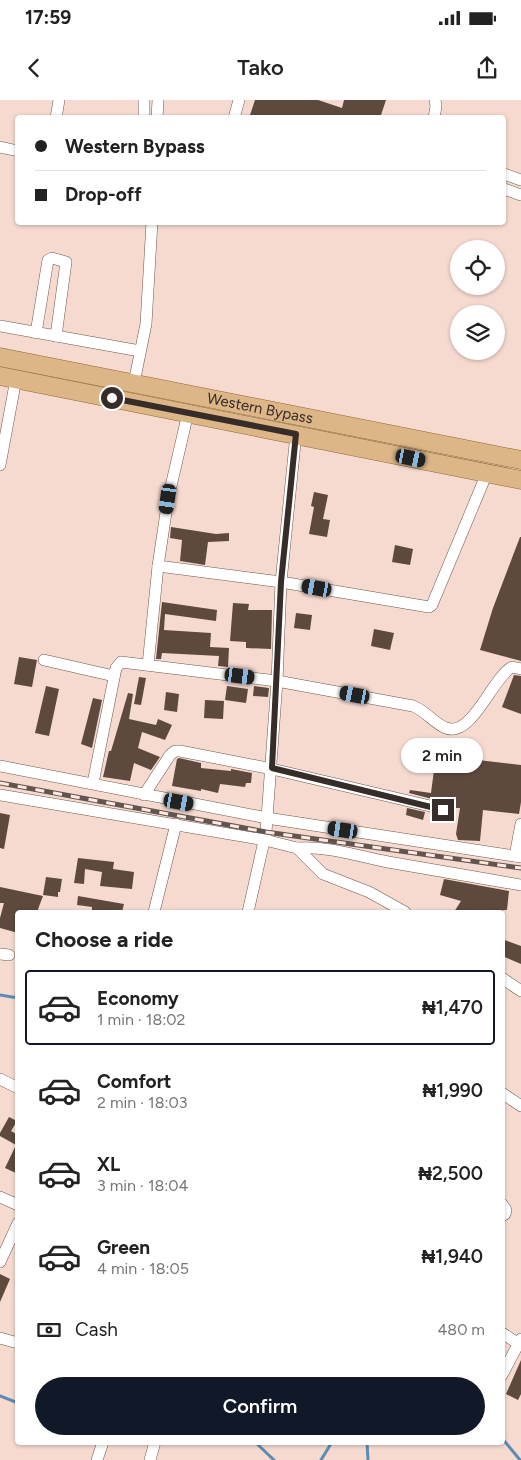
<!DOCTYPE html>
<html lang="en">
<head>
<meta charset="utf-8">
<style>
  :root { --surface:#fff; --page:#f2f2f2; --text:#222; --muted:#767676; --line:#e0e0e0; --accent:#111827 }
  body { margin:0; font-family:Figtree,sans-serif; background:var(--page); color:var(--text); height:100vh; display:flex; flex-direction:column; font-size:19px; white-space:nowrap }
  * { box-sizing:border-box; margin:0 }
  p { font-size:16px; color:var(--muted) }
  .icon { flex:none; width:28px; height:28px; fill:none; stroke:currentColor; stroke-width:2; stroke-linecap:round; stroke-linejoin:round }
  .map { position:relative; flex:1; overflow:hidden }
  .details { position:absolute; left:15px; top:810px; width:490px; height:535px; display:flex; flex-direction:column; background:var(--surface); border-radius:5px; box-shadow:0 1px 4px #0004 }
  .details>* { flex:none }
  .guide { position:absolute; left:15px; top:15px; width:491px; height:110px; border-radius:5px; box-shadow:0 1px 4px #0004; display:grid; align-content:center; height:110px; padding:0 20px; background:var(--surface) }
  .controls { position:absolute; left:450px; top:140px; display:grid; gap:10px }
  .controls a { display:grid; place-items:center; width:55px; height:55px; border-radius:50%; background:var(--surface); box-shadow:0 1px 4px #0004; font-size:25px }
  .end { position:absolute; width:22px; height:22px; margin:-11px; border:6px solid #362c28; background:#fff; box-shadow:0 0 0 2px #fff }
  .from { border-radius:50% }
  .bubble { position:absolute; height:35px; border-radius:18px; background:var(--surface); box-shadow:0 1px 4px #0004; font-size:16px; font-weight:600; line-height:35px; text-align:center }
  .car { position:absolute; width:15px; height:30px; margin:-15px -8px; border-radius:6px; box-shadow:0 0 4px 1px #0007; background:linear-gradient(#222 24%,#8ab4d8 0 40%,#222 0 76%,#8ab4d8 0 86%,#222 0) }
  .guide b { display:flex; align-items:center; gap:18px; height:48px; font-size:19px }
  .guide b+b { border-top:1px solid var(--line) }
  .guide i { width:12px; height:12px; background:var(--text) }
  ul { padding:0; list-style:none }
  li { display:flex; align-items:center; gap:15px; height:75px; margin:0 10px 8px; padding:0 10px; border:2px solid transparent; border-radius:5px }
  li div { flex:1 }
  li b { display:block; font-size:19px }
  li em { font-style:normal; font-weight:600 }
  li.on { border-color:var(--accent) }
  li>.icon { width:45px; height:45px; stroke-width:1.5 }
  h2 { padding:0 20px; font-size:22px; line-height:60px }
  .pay { display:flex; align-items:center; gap:12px; height:55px; padding:0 20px; font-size:19px }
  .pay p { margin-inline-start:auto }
  .primary-button { display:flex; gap:10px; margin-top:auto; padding:10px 20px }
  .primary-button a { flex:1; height:58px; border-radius:30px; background:var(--accent); color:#fff; font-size:20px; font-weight:600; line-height:58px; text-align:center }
  .status { display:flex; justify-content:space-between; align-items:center; height:35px; padding:0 25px; background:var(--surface); direction:ltr }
  .status svg { height:14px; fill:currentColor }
  header { display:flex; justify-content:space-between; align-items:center; height:65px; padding:0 20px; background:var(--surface); font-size:22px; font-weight:600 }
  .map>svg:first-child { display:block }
</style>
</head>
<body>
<div class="status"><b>17:59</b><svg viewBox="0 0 49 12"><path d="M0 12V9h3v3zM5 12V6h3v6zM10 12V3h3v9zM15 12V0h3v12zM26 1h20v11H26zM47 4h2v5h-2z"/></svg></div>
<header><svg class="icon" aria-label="back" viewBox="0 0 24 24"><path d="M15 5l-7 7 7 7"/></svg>Tako<svg class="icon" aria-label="share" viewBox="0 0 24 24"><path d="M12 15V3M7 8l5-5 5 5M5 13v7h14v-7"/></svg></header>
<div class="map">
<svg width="521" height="1360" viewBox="0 0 521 1360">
  <rect width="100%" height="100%" fill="#f6dad0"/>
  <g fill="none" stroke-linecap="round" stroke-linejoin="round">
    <g stroke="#5c8cb4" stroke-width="3">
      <polyline points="0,895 18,898"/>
      <polyline points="0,1296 18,1303"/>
      <polyline points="502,1338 520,1360"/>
      <polyline points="255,1342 274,1360"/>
      <polyline points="367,1342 368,1360"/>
      <polyline points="321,1360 332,1342"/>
    </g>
  </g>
  <g fill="#5e493e">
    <polygon points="255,0 318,0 342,8 344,0 386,0 380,18 373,18 363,15 362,18 249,18"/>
    <polygon points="314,392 328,395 323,419 330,420 327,437 309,434 314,407 311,406"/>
    <polygon points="171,427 216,434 229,433 229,441 208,442 205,465 180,461 182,440 170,438"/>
    <polygon points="520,437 521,437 521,561 480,550 493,508"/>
    <polygon points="395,445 413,449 410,465 392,462"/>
    <polygon points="162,502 217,510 216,521 165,514 164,530 211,533 210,547 229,548 228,567 218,566 219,556 162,553 161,559 156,559"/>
    <polygon points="233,503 249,504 248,510 272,510 271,549 246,548 246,542 230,541"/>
    <polygon points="296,513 312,515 310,530 294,528"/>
    <polygon points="374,529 394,533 390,550 371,546"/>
    <polygon points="19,557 37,560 32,587 14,584"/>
    <polygon points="514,575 521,576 521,614 502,607"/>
    <polygon points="139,577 146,578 141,605 134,604"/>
    <polygon points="46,586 59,589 49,636 35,633"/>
    <polygon points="227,586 248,589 246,603 225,600"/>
    <polygon points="254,586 269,588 268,597 253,596"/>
    <polygon points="166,592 179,594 177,612 164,610"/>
    <polygon points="128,593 133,594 129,619 156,625 158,619 172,625 165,640 142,632 138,648 160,657 151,670 134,663 130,681 103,677 109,651 111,651"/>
    <polygon points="93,598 102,600 92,648 81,644"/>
    <polygon points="205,600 224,601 223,619 204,618"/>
    <polygon points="179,658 201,663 201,668 231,671 231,669 252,673 251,683 246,683 245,687 220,684 218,693 201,689 201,691 172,686 177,659"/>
    <polygon points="461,658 521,665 521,702 519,714 483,710 480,741 458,740 456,734 460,708 455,708 455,705 409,693 410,690 431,693 434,670 459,673"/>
    <polygon points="407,708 425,712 423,720 406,715"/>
    <polygon points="0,713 10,715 4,749 0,748"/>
    <polygon points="78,758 114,762 113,769 134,772 132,789 100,786 102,772 85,769 84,784 74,783"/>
    <polygon points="46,777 62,779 60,792 58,792 58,797 43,795"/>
    <polygon points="444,779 509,791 507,810 503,810 502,812 454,812 461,801 440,795"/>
    <polygon points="0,787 43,796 37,812 18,812 18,833 0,828 0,818 4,803 0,803"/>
    <polygon points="78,796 124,804 122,812 108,812 109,810 92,811 92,807 77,805"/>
    <polygon points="502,839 521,846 521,864 502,856"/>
    <polygon points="9,1017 17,1021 11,1031 18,1035 18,1074 5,1068 16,1045 0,1036 0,1033"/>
    <polygon points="0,1174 10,1179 0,1202"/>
    <polygon points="521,1260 521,1294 518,1300 506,1294"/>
  </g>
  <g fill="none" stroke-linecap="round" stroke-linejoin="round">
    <g stroke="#6d564d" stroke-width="12">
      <g id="street">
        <polyline points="144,0 144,18"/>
        <polyline points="56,18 59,0"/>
        <polyline points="157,18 158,0"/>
        <polyline points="234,18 239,0"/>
        <polyline points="434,18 436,6 435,0"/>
        <polyline points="0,47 18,51"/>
        <polyline points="504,74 521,80"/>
        <polyline points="504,89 521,95"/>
        <polyline points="0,226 140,251"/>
        <polyline points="36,233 48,160 52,158 66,162 56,236"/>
        <polyline points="134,283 146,224 152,122"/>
        <polyline points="0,365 16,279"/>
        <polyline points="158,466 281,482 429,507 432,505 487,373"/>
        <polyline points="44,560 114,576"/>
        <polyline points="148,565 158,466 168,399 188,313"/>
        <polyline points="0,666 267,718 521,757"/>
        <path d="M93,683l23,-115 5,-6 156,19 136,25c13,5 22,18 33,22 26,10 46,-50 66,-61l9,2"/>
        <polyline points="0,695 265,740 297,748 323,774 369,792 405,812"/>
        <polyline points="144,695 170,655 175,651 180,651 272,669 443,709"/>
        <path d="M297,748c31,-2 60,8 91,14 44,8 89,15 133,23"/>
        <polyline points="515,756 521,724"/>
        <polyline points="154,812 176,724"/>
        <polyline points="248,812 266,732 277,581 281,482 296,334"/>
        <polyline points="0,854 9,855"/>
        <polyline points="502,878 521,891"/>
        <polyline points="0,979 18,988"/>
        <polyline points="502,993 521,1006"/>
        <polyline points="0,1097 18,1105"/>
        <polyline points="502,1104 506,1110 505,1114 502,1116"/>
        <polyline points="0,1162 18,1123"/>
        <polyline points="502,1233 519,1244"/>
        <polyline points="0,1238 18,1243"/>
        <polyline points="502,1275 521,1239"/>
        <polyline points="97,1360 103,1342"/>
        <polyline points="150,1360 155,1342"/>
      </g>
    </g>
    <g stroke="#926632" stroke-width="19">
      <g id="primary">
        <path id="s1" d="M0,257l521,103"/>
        <polyline points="0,276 521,380"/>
      </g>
    </g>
    <use href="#street" stroke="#fff" stroke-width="11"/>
    <use href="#primary" stroke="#dcb687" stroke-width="18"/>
    <g stroke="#62544e" stroke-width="5">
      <polyline id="rail" points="0,683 266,732 521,768"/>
    </g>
    <use href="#rail" stroke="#ffe9e1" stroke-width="3" stroke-dasharray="9" stroke-linecap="butt"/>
  </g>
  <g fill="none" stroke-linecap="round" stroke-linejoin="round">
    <polyline stroke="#362c28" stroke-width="6" points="112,298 296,334 281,482 272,668 443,710"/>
  </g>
  <g text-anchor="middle" stroke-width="5" stroke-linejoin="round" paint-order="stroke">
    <g font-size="15" fill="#362c28" stroke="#ffe9e1">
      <text dy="5" stroke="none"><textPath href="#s1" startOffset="265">Western Bypass</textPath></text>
    </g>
  </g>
</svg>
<div class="controls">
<a><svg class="icon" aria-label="locate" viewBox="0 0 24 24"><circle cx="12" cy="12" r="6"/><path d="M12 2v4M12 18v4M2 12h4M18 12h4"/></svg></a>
<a><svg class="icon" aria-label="layers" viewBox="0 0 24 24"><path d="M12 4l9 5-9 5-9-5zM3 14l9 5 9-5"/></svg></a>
</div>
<i class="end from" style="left:112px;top:298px"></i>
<i class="end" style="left:443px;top:710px"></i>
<div class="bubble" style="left:401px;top:638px;width:82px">2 min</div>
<i class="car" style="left:411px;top:358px;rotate:102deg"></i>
<i class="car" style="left:168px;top:399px;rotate:188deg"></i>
<i class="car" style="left:317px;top:488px;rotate:280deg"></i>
<i class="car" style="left:240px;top:576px;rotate:97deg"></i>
<i class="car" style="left:355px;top:595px;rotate:281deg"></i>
<i class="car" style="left:179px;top:702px;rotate:100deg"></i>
<i class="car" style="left:343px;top:730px;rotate:279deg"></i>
<div class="guide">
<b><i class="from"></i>Western Bypass</b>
<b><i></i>Drop-off</b>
</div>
<section class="details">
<h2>Choose a ride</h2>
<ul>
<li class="on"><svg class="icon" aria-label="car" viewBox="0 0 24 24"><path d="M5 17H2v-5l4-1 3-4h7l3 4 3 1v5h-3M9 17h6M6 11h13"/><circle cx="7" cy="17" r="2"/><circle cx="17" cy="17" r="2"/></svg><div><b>Economy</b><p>1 min · 18:02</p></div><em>₦1,470</em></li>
<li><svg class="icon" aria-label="car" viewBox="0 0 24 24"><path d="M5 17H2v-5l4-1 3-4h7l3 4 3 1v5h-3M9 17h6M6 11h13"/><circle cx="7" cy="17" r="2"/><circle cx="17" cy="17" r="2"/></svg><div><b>Comfort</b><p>2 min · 18:03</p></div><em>₦1,990</em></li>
<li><svg class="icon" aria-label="car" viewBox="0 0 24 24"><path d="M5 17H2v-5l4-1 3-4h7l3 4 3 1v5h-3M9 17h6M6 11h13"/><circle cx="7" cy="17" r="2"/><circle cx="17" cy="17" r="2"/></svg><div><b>XL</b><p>3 min · 18:04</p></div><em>₦2,500</em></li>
<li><svg class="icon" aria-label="car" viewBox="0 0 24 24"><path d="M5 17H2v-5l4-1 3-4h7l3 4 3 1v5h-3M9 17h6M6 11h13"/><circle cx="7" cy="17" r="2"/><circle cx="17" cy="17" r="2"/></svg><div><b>Green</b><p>4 min · 18:05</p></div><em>₦1,940</em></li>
</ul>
<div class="pay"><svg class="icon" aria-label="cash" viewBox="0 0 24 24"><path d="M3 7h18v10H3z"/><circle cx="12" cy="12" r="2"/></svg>Cash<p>480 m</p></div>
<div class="primary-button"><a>Confirm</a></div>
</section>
</div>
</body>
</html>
